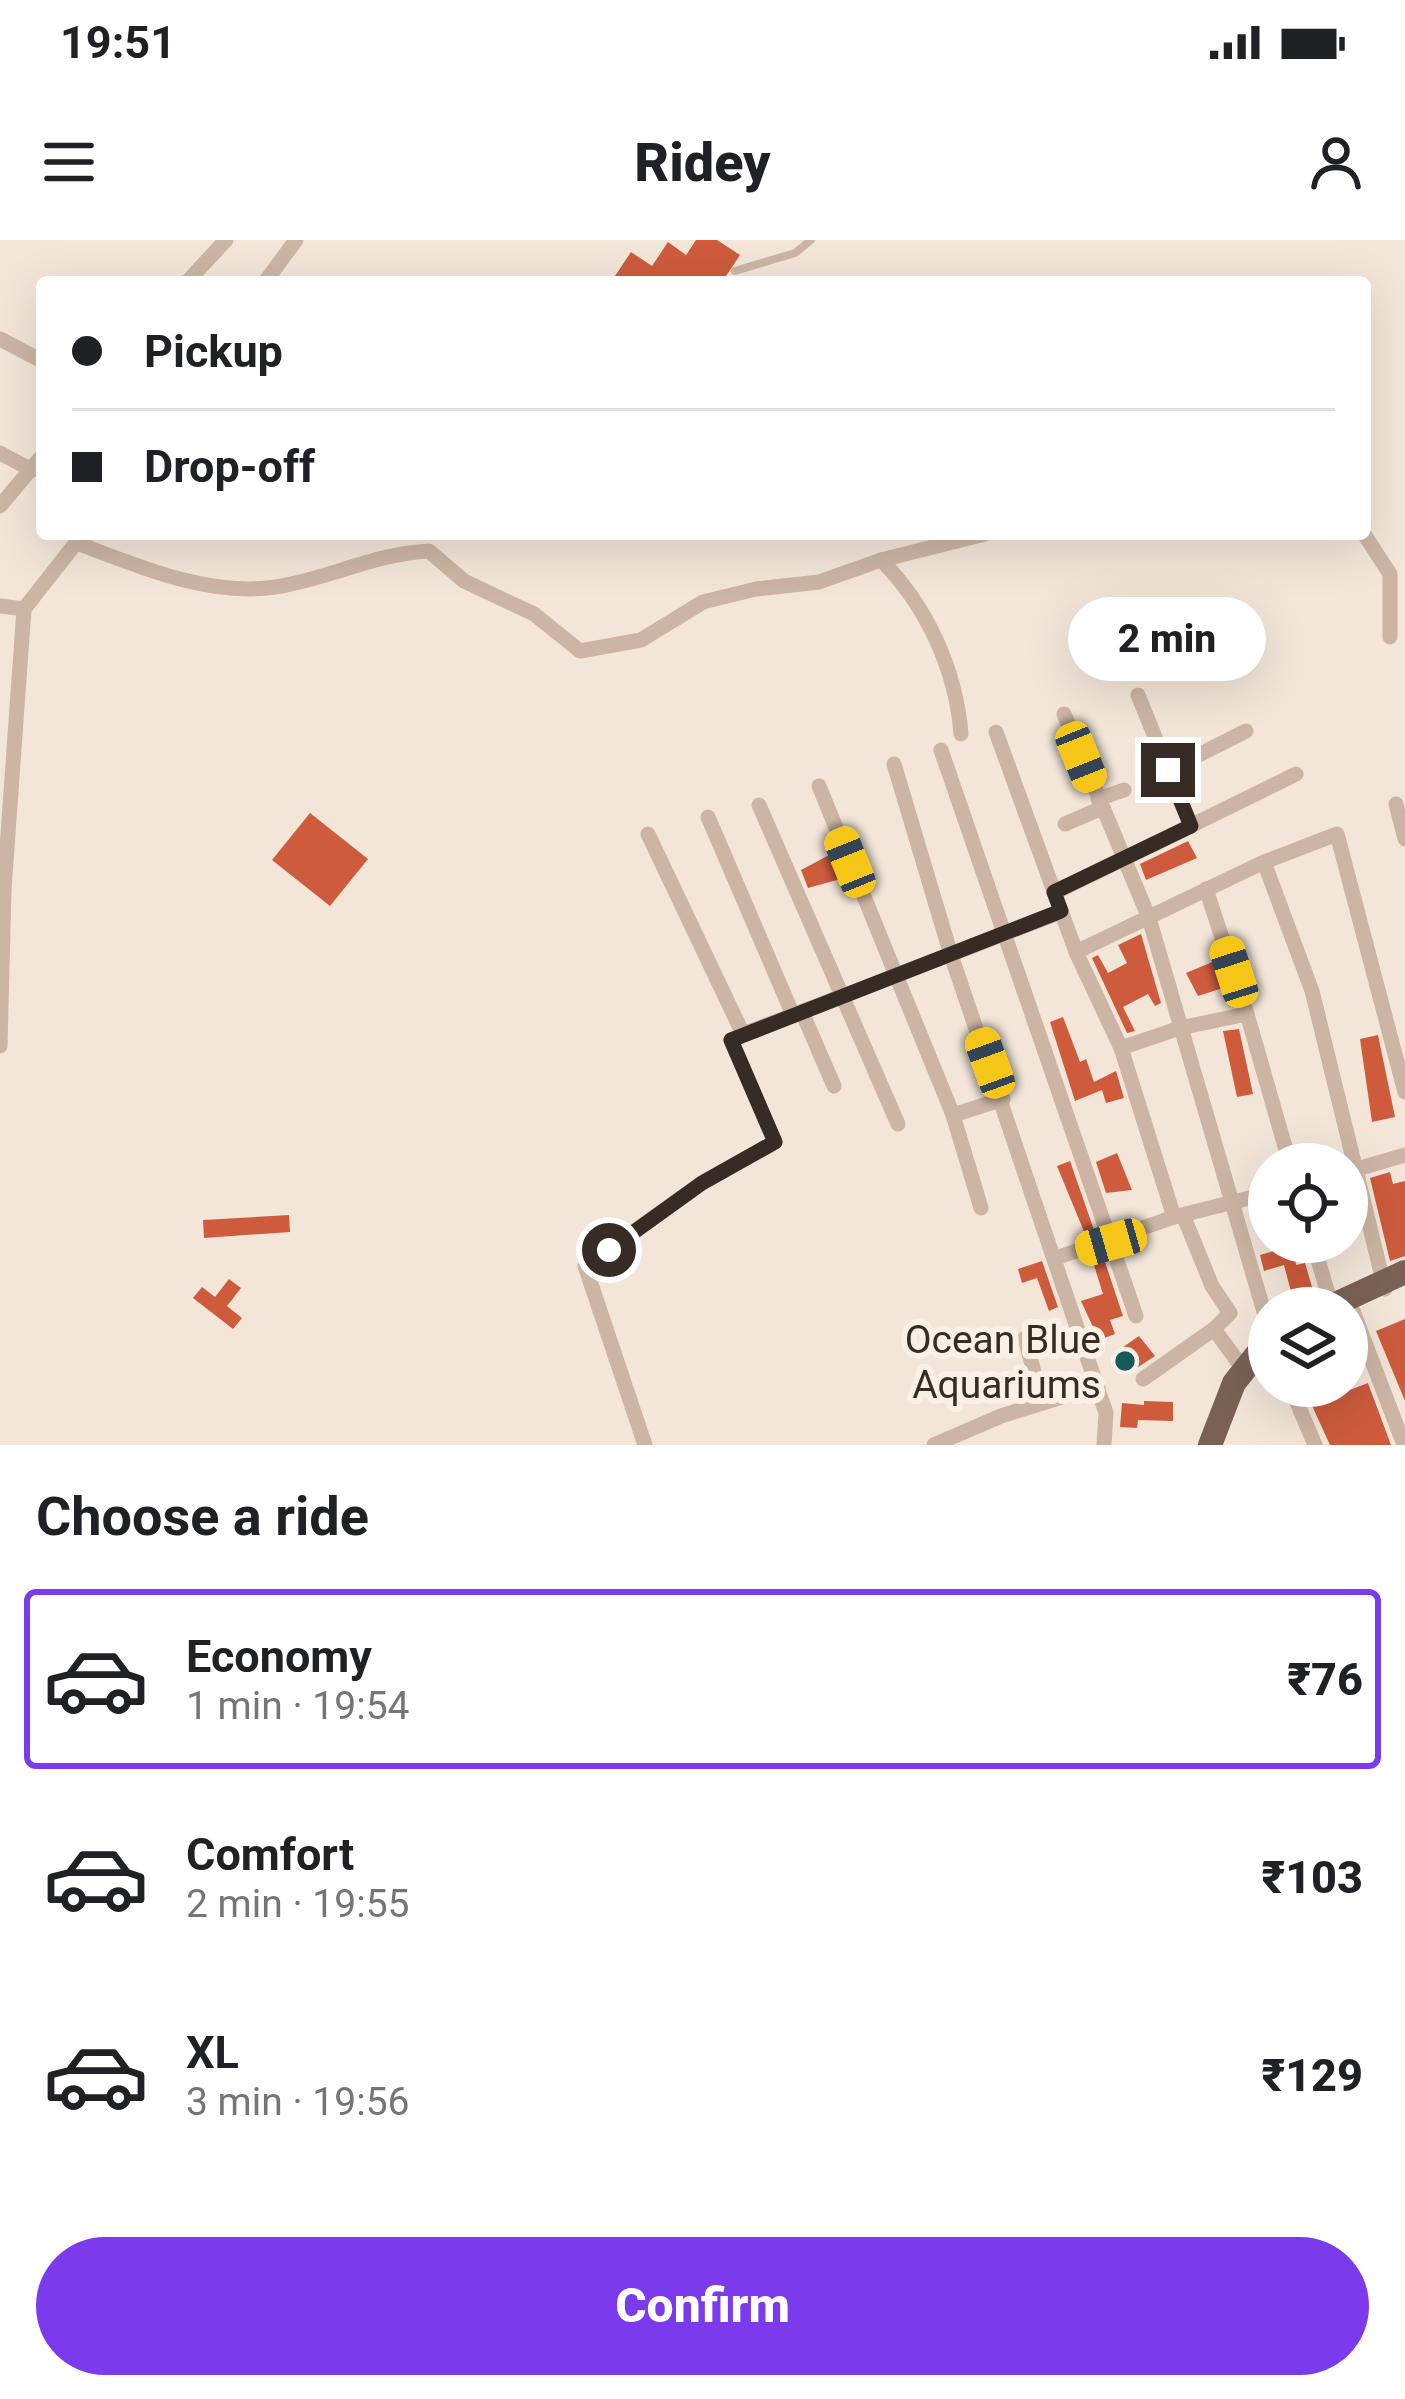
<!DOCTYPE html>
<html lang="en">
<head>
<meta charset="utf-8">
<style>
  :root { --surface:#fff; --page:#f2f2f2; --text:#202124; --muted:#757577; --line:#e0e0e0; --accent:#7c3aed }
  body { margin:0; font-family:Roboto,sans-serif; background:var(--page); color:var(--text); height:100vh; display:flex; flex-direction:column; font-size:45px; white-space:nowrap }
  * { box-sizing:border-box; margin:0 }
  p { font-size:39px; color:var(--muted) }
  .icon { flex:none; width:66px; height:66px; fill:none; stroke:currentColor; stroke-width:2; stroke-linecap:round; stroke-linejoin:round }
  .map { position:relative; height:1205px; overflow:hidden }
  .sheet { display:flex; flex-direction:column; background:var(--surface); flex:1 }
  .sheet>* { flex:none }
  .top-card { position:absolute; left:36px; top:36px; width:1335px; height:264px; border-radius:12px; box-shadow:0 12px 48px #0002; display:grid; align-content:center; height:264px; padding:0 36px; background:var(--surface) }
  .fabs { position:absolute; left:1248px; top:903px; display:grid; gap:24px }
  .fabs a { display:grid; place-items:center; width:120px; height:120px; border-radius:50%; background:var(--surface); box-shadow:0 12px 48px #0002; font-size:60px }
  .end { position:absolute; width:54px; height:54px; margin:-27px; border:15px solid #372b26; background:#fff; box-shadow:0 0 0 6px #fff }
  .from { border-radius:50% }
  .bubble { position:absolute; height:84px; border-radius:42px; background:var(--surface); box-shadow:0 12px 48px #0002; font-size:39px; font-weight:800; line-height:84px; text-align:center }
  .car { position:absolute; width:36px; height:72px; margin:-36px -18px; border-radius:15px; box-shadow:0 0 9px 3px #0007; background:linear-gradient(#f5c518 24%,#345 0 40%,#f5c518 0 76%,#345 0 86%,#f5c518 0) }
  .top-card b { display:flex; align-items:center; gap:42px; height:114px; font-size:45px }
  .top-card b+b { border-top:3px solid var(--line) }
  .top-card i { width:30px; height:30px; background:var(--text) }
  ul { padding:0; list-style:none }
  li { display:flex; align-items:center; gap:36px; height:180px; margin:0 24px 18px; padding:0 12px; border:6px solid transparent; border-radius:12px }
  li div { flex:1 }
  li b { display:block; font-size:45px }
  li em { font-style:normal; font-weight:800 }
  li.on { border-color:var(--accent) }
  li>.icon { width:108px; height:108px; stroke-width:1.5 }
  h2 { padding:0 36px; font-size:54px; line-height:144px }
  .primary-button { display:flex; gap:24px; margin-top:auto; padding:24px 36px }
  .primary-button a { flex:1; height:138px; border-radius:72px; background:var(--accent); color:#fff; font-size:48px; font-weight:800; line-height:138px; text-align:center }
  .status { display:flex; justify-content:space-between; align-items:center; height:84px; padding:0 60px; background:var(--surface); direction:ltr }
  .status svg { height:33px; fill:currentColor }
  header { display:flex; justify-content:space-between; align-items:center; height:156px; padding:0 36px; background:var(--surface); font-size:54px; font-weight:800 }
  .map>svg:first-child { display:block }
</style>
</head>
<body>
<div class="status"><b>19:51</b><svg viewBox="0 0 49 12"><path d="M0 12V9h3v3zM5 12V6h3v6zM10 12V3h3v9zM15 12V0h3v12zM26 1h20v11H26zM47 4h2v5h-2z"/></svg></div>
<header><svg class="icon" aria-label="menu" viewBox="0 0 24 24"><path d="M4 6h16M4 12h16M4 18h16"/></svg>Ridey<svg class="icon" aria-label="person" viewBox="0 0 24 24"><circle cx="12" cy="8" r="4"/><path d="M4 21q1-7 8-7t8 7"/></svg></header>
<div class="map">
<svg width="1405" height="1205" viewBox="0 0 1405 1205">
  <rect width="100%" height="100%" fill="#f3e6d9"/>
  <g fill="#ce5b3c">
    <polygon points="696,0 717,0 740,15 722,42 611,42 631,12 652,26 668,2 686,15"/>
    <polygon points="310,573 368,619 330,666 272,620"/>
    <polygon points="1188,601 1197,618 1146,640 1140,624"/>
    <polygon points="833,613 844,638 808,648 801,630"/>
    <polygon points="1141,694 1161,763 1155,766 1148,754 1123,767 1135,791 1127,793 1092,718 1098,715 1108,733 1127,723 1118,705"/>
    <polygon points="1217,720 1226,747 1198,756 1186,733"/>
    <polygon points="1063,777 1080,822 1086,819 1094,842 1116,831 1124,858 1106,863 1102,850 1075,861 1050,782"/>
    <polygon points="1239,789 1253,854 1237,857 1223,791"/>
    <polygon points="1378,795 1395,877 1372,882 1360,799"/>
    <polygon points="1117,913 1132,950 1106,953 1096,922"/>
    <polygon points="1070,921 1094,990 1085,994 1057,926"/>
    <polygon points="1390,932 1393,944 1405,941 1405,1016 1390,1021 1370,938"/>
    <polygon points="289,975 290,992 204,998 203,980"/>
    <polygon points="1294,1005 1296,1025 1305,1023 1315,1057 1295,1067 1284,1025 1264,1031 1260,1015"/>
    <polygon points="1104,1019 1123,1076 1110,1080 1115,1094 1099,1100 1081,1061 1103,1054 1093,1022"/>
    <polygon points="1042,1021 1058,1067 1049,1071 1037,1038 1022,1043 1018,1029"/>
    <polygon points="229,1039 241,1048 227,1066 242,1078 233,1089 193,1058 202,1047 215,1057"/>
    <polygon points="1405,1079 1405,1161 1376,1091"/>
    <polygon points="1139,1096 1155,1116 1126,1135 1113,1114"/>
    <polygon points="1368,1143 1391,1205 1330,1205 1303,1146 1336,1146 1339,1154"/>
    <polygon points="1144,1161 1173,1162 1173,1181 1138,1180 1137,1188 1120,1187 1122,1163 1144,1165"/>
  </g>
  <g fill="none" stroke-linecap="round" stroke-linejoin="round">
    <polyline stroke="#ccb5a4" stroke-width="8" points="735,31 795,13 811,0"/>
    <g stroke="#ccb5a4" stroke-width="15">
      <polyline points="187,42 226,0"/>
      <polyline points="265,42 296,0"/>
      <polyline points="0,99 42,121"/>
      <polyline points="0,213 32,230"/>
      <polyline points="0,266 42,216"/>
      <polyline points="1364,294 1390,334 1390,397"/>
      <path d="M77,303c60,23 132,54 198,44 54,-8 97,-33 154,-36l35,30 70,33 46,37 61,-11 62,-38 53,-13 63,-7 62,-22c46,46 75,110 80,174"/>
      <polyline points="881,320 985,294"/>
      <polyline points="0,366 24,369"/>
      <polyline points="1138,455 1191,586"/>
      <polyline points="1064,474 1149,678 1269,1089"/>
      <polyline points="996,492 1076,712 1121,808 1174,977"/>
      <polyline points="941,510 1136,1076"/>
      <polyline points="894,524 951,715 1106,1173 1104,1205"/>
      <polyline points="1169,530 1246,491"/>
      <polyline points="819,546 953,875 981,968"/>
      <polyline points="1098,559 1124,550"/>
      <polyline points="1396,564 1405,599"/>
      <polyline points="759,565 898,884"/>
      <polyline points="708,577 793,775 1061,672"/>
      <polyline points="1065,584 1102,568"/>
      <polyline points="648,594 743,794 793,775"/>
      <polyline points="1264,622 1312,751 1385,1049"/>
      <polyline points="1206,649 1247,774"/>
      <polyline points="1054,653 1296,534"/>
      <polyline points="1076,712 1264,622 1337,594 1405,852"/>
      <polyline points="802,772 834,846"/>
      <polyline points="0,806 4,650 24,369 83,294"/>
      <polyline points="1121,808 1180,788 1247,774 1290,924"/>
      <polyline points="953,875 1003,859"/>
      <polyline points="1347,932 1405,915"/>
      <polyline points="1183,975 1212,1046 1230,1073 1214,1089"/>
      <polyline points="1313,1002 1332,1068"/>
      <polyline points="1056,1018 1174,977 1269,953"/>
      <polyline points="1348,1058 1404,1205"/>
      <polyline points="1025,1098 1042,1163"/>
      <polyline points="1143,1139 1214,1089 1244,1130"/>
      <polyline points="1290,1146 1315,1205"/>
      <polyline points="645,1205 585,1026 702,943 775,902 731,800 743,794"/>
      <polyline points="934,1205 1001,1176 1097,1146"/>
    </g>
    <g stroke="#7a6156" stroke-width="24">
      <polyline points="1327,1068 1405,1032"/>
      <polyline points="1210,1205 1234,1143 1269,1099"/>
    </g>
  </g>
  <g fill="none" stroke-linecap="round" stroke-linejoin="round">
    <polyline stroke="#372b26" stroke-width="15" points="609,1010 702,943 775,902 731,800 1061,671 1054,652 1191,586 1168,530"/>
  </g>
  <circle fill="#19585b" stroke="#faf0e5" stroke-width="4.5" cx="1125" cy="1121" r="12"/>
  <g text-anchor="middle" stroke-width="12" stroke-linejoin="round" paint-order="stroke">
    <g font-size="39" fill="#372b26" stroke="#faf0e5" text-anchor="end">
      <text x="1101" y="1113">Ocean Blue<tspan x="1101" dy="45">Aquariums</tspan></text>
    </g>
  </g>
</svg>
<div class="fabs">
<a><svg class="icon" aria-label="locate" viewBox="0 0 24 24"><circle cx="12" cy="12" r="6"/><path d="M12 2v4M12 18v4M2 12h4M18 12h4"/></svg></a>
<a><svg class="icon" aria-label="layers" viewBox="0 0 24 24"><path d="M12 4l9 5-9 5-9-5zM3 14l9 5 9-5"/></svg></a>
</div>
<i class="end from" style="left:609px;top:1010px"></i>
<i class="end" style="left:1168px;top:530px"></i>
<div class="bubble" style="left:1068px;top:357px;width:198px">2 min</div>
<i class="car" style="left:1081px;top:517px;rotate:158deg"></i>
<i class="car" style="left:850px;top:622px;rotate:338deg"></i>
<i class="car" style="left:1234px;top:732px;rotate:342deg"></i>
<i class="car" style="left:990px;top:823px;rotate:340deg"></i>
<i class="car" style="left:1111px;top:1002px;rotate:254deg"></i>
<div class="top-card">
<b><i class="from"></i>Pickup</b>
<b><i></i>Drop-off</b>
</div>
</div>
<section class="sheet">
<h2>Choose a ride</h2>
<ul>
<li class="on"><svg class="icon" aria-label="car" viewBox="0 0 24 24"><path d="M5 17H2v-5l4-1 3-4h7l3 4 3 1v5h-3M9 17h6M6 11h13"/><circle cx="7" cy="17" r="2"/><circle cx="17" cy="17" r="2"/></svg><div><b>Economy</b><p>1 min · 19:54</p></div><em>₹76</em></li>
<li><svg class="icon" aria-label="car" viewBox="0 0 24 24"><path d="M5 17H2v-5l4-1 3-4h7l3 4 3 1v5h-3M9 17h6M6 11h13"/><circle cx="7" cy="17" r="2"/><circle cx="17" cy="17" r="2"/></svg><div><b>Comfort</b><p>2 min · 19:55</p></div><em>₹103</em></li>
<li><svg class="icon" aria-label="car" viewBox="0 0 24 24"><path d="M5 17H2v-5l4-1 3-4h7l3 4 3 1v5h-3M9 17h6M6 11h13"/><circle cx="7" cy="17" r="2"/><circle cx="17" cy="17" r="2"/></svg><div><b>XL</b><p>3 min · 19:56</p></div><em>₹129</em></li>
</ul>
<div class="primary-button"><a>Confirm</a></div>
</section>
</body>
</html>
